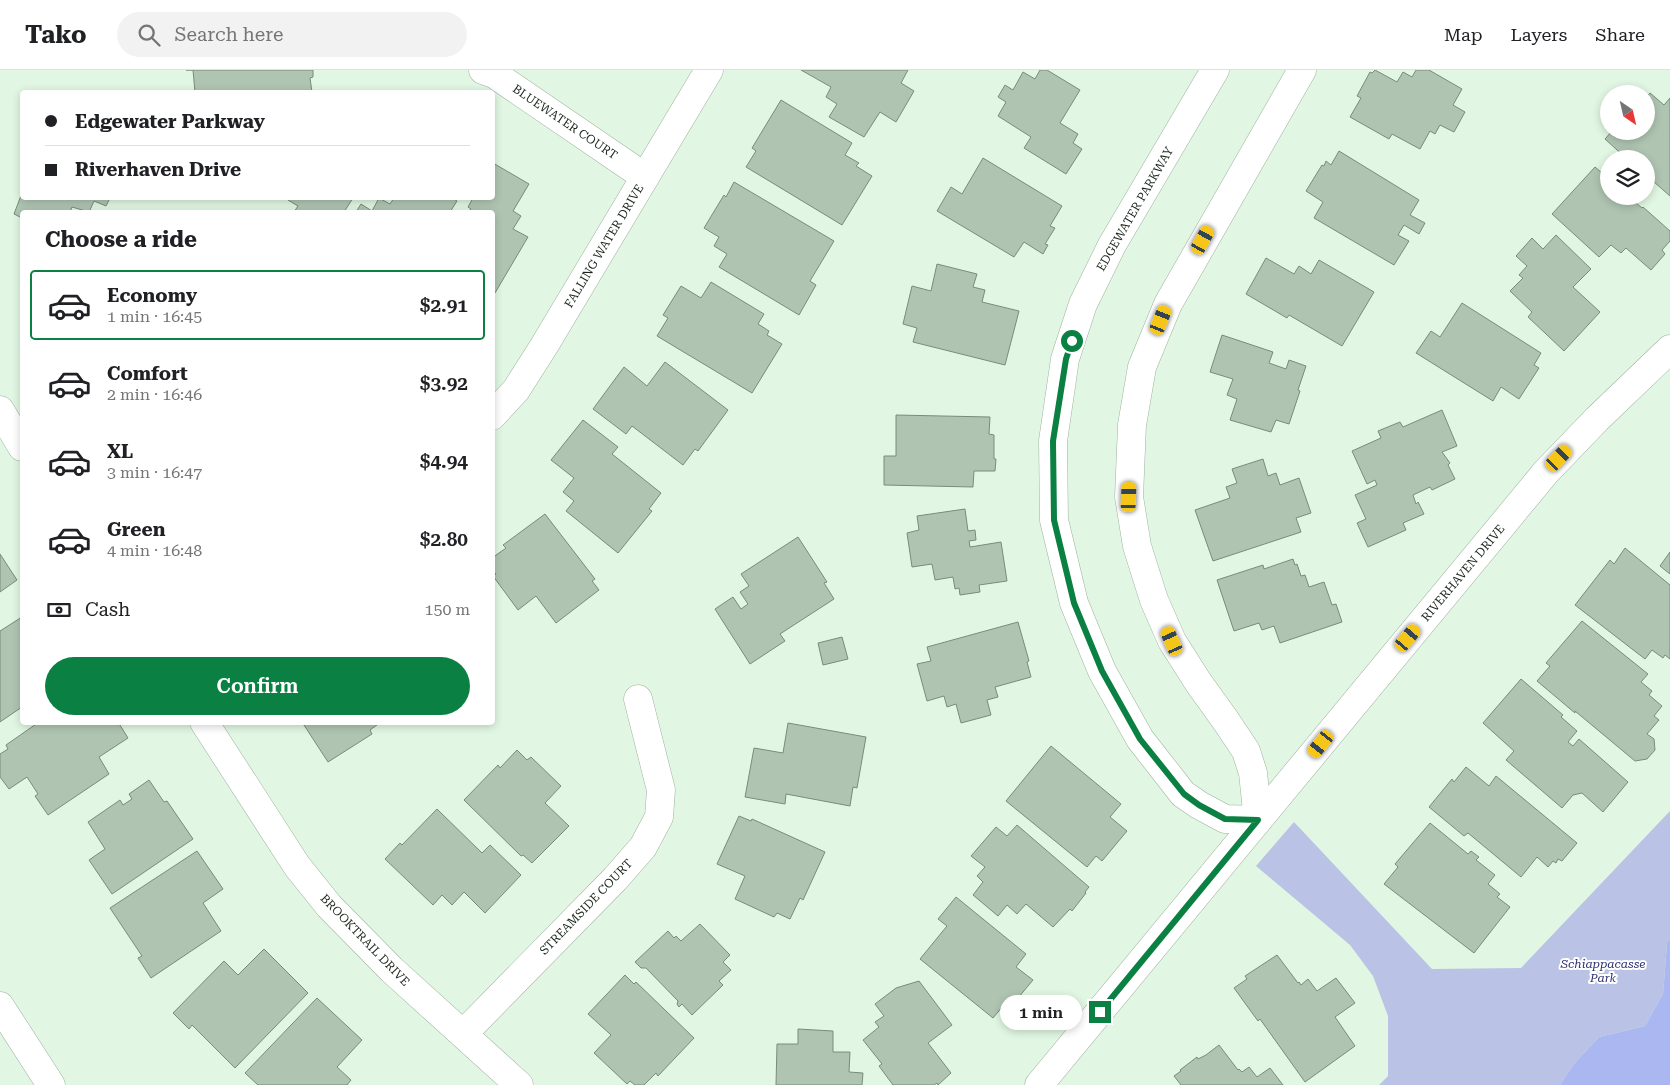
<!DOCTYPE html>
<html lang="en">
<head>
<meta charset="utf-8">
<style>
  :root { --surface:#fff; --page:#f2f2f2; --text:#202124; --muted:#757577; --line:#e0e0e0; --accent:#0b8043 }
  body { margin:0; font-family:"Roboto Serif",serif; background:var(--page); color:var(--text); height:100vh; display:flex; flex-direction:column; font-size:19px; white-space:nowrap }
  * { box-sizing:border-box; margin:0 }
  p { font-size:16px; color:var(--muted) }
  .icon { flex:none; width:28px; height:28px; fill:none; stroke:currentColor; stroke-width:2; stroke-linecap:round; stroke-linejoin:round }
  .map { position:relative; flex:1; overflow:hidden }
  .sheet { position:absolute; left:20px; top:140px; width:475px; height:515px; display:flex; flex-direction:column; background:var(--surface); border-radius:5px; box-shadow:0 2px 8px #0003 }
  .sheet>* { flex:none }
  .hud { position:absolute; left:20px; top:20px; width:475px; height:110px; border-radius:5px; box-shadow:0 2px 8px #0003; display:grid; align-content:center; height:110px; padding:0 25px; background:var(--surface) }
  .needle { width:32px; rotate:146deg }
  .fabs { position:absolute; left:1600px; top:15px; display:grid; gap:10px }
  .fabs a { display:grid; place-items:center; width:55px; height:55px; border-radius:50%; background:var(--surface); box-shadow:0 2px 8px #0003; font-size:25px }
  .end { position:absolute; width:22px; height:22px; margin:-11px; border:6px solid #0b8043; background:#fff; box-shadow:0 0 0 2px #fff }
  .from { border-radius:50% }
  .bubble { position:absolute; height:35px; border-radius:18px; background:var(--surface); box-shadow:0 2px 8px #0003; font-size:16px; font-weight:600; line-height:35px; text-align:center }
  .car { position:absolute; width:15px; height:30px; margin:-15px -8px; border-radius:6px; box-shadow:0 0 4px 1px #0007; background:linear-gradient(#f5c518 24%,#345 0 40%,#f5c518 0 76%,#345 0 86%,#f5c518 0) }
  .hud b { display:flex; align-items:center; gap:18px; height:48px; font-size:19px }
  .hud b+b { border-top:1px solid var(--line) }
  .hud i { width:12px; height:12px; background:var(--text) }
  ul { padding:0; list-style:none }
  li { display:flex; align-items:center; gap:15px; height:70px; margin:0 10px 8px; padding:0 15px; border:2px solid transparent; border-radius:5px }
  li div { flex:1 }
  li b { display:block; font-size:19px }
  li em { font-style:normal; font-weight:600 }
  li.current { border-color:var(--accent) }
  li>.icon { width:45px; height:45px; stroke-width:1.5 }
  h2 { padding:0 25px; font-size:22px; line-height:60px }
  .pay { display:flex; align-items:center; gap:12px; height:55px; padding:0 25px; font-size:19px }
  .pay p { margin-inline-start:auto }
  .button { display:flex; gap:10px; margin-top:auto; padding:10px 25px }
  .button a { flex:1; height:58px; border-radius:30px; background:var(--accent); color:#fff; font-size:20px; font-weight:600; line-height:58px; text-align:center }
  header { display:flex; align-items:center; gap:30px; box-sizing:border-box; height:70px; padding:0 25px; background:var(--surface); border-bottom:1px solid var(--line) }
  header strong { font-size:24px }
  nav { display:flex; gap:28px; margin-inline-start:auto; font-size:18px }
  .search { width:350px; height:45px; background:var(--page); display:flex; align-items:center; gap:12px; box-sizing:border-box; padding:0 18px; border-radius:28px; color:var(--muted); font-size:19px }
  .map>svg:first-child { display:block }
</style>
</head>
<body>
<header>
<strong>Tako</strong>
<div class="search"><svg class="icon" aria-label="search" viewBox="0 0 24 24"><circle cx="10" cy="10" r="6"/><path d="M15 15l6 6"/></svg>Search here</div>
<nav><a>Map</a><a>Layers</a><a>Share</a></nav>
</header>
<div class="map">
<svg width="1670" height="1015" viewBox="0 0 1670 1015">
  <rect width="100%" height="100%" fill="#e1f7e3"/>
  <polygon fill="#bac2e6" points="1670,741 1670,868 1667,873 1663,924 1645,956 1599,967 1573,995 1560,1015 1379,1015 1388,1006 1388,946 1373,906 1350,875 1256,796 1294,752 1432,899 1521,898"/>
  <polygon fill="#abb7f1" points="1670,868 1670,1015 1560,1015 1573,995 1599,967 1645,956 1663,924 1667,873"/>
  <g fill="#afc5b2" stroke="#788c7a">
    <polygon points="186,0 313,0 313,7 310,8 312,22 195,22 193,0"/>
    <polygon points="801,0 908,0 901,13 914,21 896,52 880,42 864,67 829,47 837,34 826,27 831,17"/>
    <polygon points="1040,0 1047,0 1080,20 1060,53 1078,64 1073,73 1082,79 1066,104 1024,78 1031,67 998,46 1006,32 998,27 1005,15 1013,20 1023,2 1035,9"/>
    <polygon points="1375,0 1397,12 1403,2 1412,7 1416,0 1429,0 1462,19 1453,35 1465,42 1454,62 1440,55 1435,64 1430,61 1420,79 1392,64 1389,69 1350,47 1361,28 1357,26 1370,2 1372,3"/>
    <polygon points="1650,23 1664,35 1670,28 1670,126 1646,105 1646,89 1627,89 1605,69 1612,61 1646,61 1646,28"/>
    <polygon points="781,30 852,73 845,85 859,93 856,96 872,106 842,155 746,97 756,81 752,78"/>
    <polygon points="1339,81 1419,130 1410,145 1425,153 1419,164 1404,155 1398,165 1409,171 1394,195 1314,148 1323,132 1306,121 1322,95 1324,96 1326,91 1331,95"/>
    <polygon points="983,88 1062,136 1050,156 1055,158 1045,174 1048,175 1043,184 1024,172 1014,187 937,141 951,117 962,124"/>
    <polygon points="493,93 529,114 513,141 521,146 513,159 528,167 495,223 492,221 492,142 468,142 471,139 468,137 473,128 492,128"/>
    <polygon points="1595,97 1609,109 1609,126 1628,126 1642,138 1643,137 1670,161 1670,171 1662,180 1665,184 1651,200 1626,178 1621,183 1611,175 1599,187 1552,144"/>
    <polygon points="734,112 834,171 810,211 816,215 799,245 719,197 727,184 714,176 719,167 704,158 724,125 726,127"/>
    <polygon points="22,123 22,128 110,128 106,136 94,131 89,142 72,137 70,142 22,142 22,148 14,144"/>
    <polygon points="290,128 353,128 344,142 294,142 298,136 288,130"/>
    <polygon points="379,128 390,134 394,128 452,128 457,131 450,142 356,142 361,134 372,141"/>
    <polygon points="1556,165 1591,199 1573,217 1600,242 1564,281 1528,247 1532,242 1510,221 1523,208 1519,205 1527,196 1516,186 1532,168 1543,179"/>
    <polygon points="1266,188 1294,204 1299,196 1311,204 1319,190 1374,222 1342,276 1289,245 1287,248 1246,224"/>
    <polygon points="937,194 977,204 973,217 985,220 982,232 1019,241 1005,295 913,272 917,258 903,254 912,216 931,221"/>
    <polygon points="711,212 764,244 758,254 769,261 767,265 782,274 752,323 657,266 668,248 663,245 681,216 701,228"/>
    <polygon points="1462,233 1541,283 1534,295 1539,298 1519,329 1501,317 1493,331 1416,283 1431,261 1440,267"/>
    <polygon points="1222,265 1273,282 1269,293 1286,299 1289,290 1306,296 1298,320 1300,321 1289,354 1276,350 1271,362 1230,350 1237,329 1227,325 1233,309 1210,302"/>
    <polygon points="665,292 728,340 698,381 695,379 683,395 632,356 626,364 593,339 624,297 647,316"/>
    <polygon points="1442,340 1457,376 1442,382 1450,393 1448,395 1455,409 1432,420 1430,417 1413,425 1416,434 1418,432 1424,444 1403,453 1406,460 1368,477 1357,453 1366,449 1355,425 1377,415 1375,410 1367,414 1352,381 1381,368 1378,361 1400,352 1403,357"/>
    <polygon points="896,345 990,347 989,364 994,365 994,389 996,389 995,401 974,401 973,417 884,415 884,386 896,386"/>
    <polygon points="583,350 618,377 612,384 661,423 649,439 652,441 618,483 566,441 574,431 563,422 574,408 551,390"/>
    <polygon points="1263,389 1268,406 1276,403 1280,415 1299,408 1311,443 1296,448 1301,462 1213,491 1195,440 1230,428 1226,417 1237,413 1232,399"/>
    <polygon points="965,439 968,461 975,460 976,470 969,471 970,477 1001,472 1007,511 979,515 980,522 960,525 959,518 955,519 953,507 935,510 932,494 912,497 907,463 919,460 917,446"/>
    <polygon points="545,444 595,509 592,511 599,520 556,553 536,526 518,540 493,506 496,504 492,500 492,488 506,478 503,475"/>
    <polygon points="798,467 827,512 824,513 834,529 780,564 785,571 750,594 715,539 733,527 741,539 748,534 740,522 749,516 741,504"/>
    <polygon points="1625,478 1670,515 1670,589 1665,585 1663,588 1652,580 1645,589 1575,535 1610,490 1614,494"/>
    <polygon points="1670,482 1670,504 1660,496"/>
    <polygon points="0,484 17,510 0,522"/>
    <polygon points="1293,489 1295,495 1297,494 1301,506 1305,505 1309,517 1324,512 1332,535 1336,534 1342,552 1280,573 1274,556 1262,560 1259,553 1234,561 1217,510 1263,495 1264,499"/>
    <polygon points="22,547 22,637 0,652 0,561"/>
    <polygon points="1582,551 1648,604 1641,612 1652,621 1649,625 1662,636 1654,646 1659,650 1647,664 1654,669 1655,680 1647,689 1635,691 1575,641 1575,643 1537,611 1550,596 1546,593"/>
    <polygon points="1018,552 1029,591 1027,592 1031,607 995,617 998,627 987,630 991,645 961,653 956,634 947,637 944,626 927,631 917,594 931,591 927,577"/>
    <polygon points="842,567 848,589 823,595 818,573"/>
    <polygon points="1521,609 1563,645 1561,647 1577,661 1568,672 1573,676 1579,669 1628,712 1603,742 1582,723 1573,725 1562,738 1506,690 1514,681 1483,653"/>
    <polygon points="39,652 118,652 128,668 99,687 109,704 48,745 35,726 38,724 27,707 9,719 0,707 0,684 8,679 6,675"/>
    <polygon points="302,652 381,652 370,660 372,664 328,692"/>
    <polygon points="788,653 866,667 857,718 853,717 850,736 786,724 785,734 745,727 754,678 783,683"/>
    <polygon points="1051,676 1121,734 1110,747 1127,761 1102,791 1096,786 1087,797 1006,731"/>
    <polygon points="517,680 527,690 531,687 561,716 545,733 569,756 532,793 523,785 521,786 464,730 498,695 500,698"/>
    <polygon points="1466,697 1489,716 1496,706 1577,773 1562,791 1558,789 1556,793 1553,791 1548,797 1537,787 1521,807 1468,763 1464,766 1429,737 1452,709 1454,712"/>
    <polygon points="149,710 164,732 167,731 193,769 112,824 89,790 105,779 88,752 120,730 123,735 132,729 129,724"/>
    <polygon points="437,739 482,783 490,775 521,805 485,843 464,822 452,835 442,825 433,835 385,789 400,773 402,775"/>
    <polygon points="739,746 751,751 752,749 825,782 803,830 800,828 790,849 777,843 774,847 735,829 745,806 717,794"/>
    <polygon points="1430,753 1468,784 1471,781 1479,787 1476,790 1495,805 1488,814 1500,824 1497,827 1510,837 1474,883 1384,814 1398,797 1395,794"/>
    <polygon points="1017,755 1089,817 1085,822 1086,823 1072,841 1070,839 1053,857 1026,834 1017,844 1007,835 998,846 973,825 983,812 977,806 985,797 971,786 996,757 1007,766"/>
    <polygon points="197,781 223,819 203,833 221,861 151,908 138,888 142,886 110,838"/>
    <polygon points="956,827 1026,884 1016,897 1033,910 1008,940 1003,936 993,948 920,889 947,856 938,849"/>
    <polygon points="700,854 730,885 723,892 731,900 719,911 723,915 692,945 682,934 679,937 677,934 678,931 646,898 641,898 635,892 668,861 674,868 676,866 681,871"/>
    <polygon points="264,879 308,923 235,998 192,955 189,959 173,943 224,891 238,905"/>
    <polygon points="1277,885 1298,913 1299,912 1301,915 1308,909 1317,921 1336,908 1355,933 1335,947 1355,976 1305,1012 1260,949 1258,951 1234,918 1247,909 1245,906"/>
    <polygon points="625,905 634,914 636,912 694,968 658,1006 656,1003 644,1015 635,1015 630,1011 627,1014 594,983 611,965 588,944"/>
    <polygon points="919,911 952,955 928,973 951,1003 938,1015 937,1013 934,1015 893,1015 879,996 882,994 863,970 879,957 875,952 884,946 875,934 896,918"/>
    <polygon points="317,928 362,970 337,997 351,1010 347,1015 258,1015 245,1003"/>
    <polygon points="798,959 833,961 833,982 850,982 849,1002 863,1003 862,1015 776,1015 777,974 798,974"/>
    <polygon points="1219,975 1238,1000 1239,999 1242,1002 1249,997 1257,1007 1270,998 1283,1015 1181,1015 1174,1006 1181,1001 1180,1000 1197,987 1198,989 1206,985"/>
  </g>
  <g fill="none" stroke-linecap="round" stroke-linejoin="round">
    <g stroke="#9db29f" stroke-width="29">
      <g id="minor">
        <polyline points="483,0 494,4 645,107"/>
        <polyline points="1215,0 1112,175 1083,234 1065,289 1053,371 1054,450 1074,533 1102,601 1140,669 1183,724 1199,735 1225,749 1258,750 1253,703 1246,681 1226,651 1198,612 1172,571 1154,530 1137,476 1129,427 1132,355 1142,297 1168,234 1302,0"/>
        <polyline points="0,340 22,377"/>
        <polyline points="492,346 516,320 544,276 709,0"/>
        <polyline points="204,652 297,796 329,836 392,900 519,1015"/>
        <polyline points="463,964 615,809 643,777 659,747 661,720 638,629"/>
        <polyline points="1039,1015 1546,402 1597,349 1670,279"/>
      </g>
    </g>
    <g stroke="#9db29f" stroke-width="29">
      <polyline id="primary" points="0,936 51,1015"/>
    </g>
    <use href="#minor" stroke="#fff" stroke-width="28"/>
    <use href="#primary" stroke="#fff" stroke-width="28"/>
  </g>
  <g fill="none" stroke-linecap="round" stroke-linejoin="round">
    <polyline stroke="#0b8043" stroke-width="6" points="1072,271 1066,289 1053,371 1054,450 1074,533 1102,601 1140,669 1184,724 1199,735 1225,749 1258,750 1100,942"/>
  </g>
  <g text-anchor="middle" stroke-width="4" stroke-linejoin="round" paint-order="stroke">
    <g font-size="12" fill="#1d261e" stroke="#fff">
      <text transform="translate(565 52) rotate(34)" y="4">BLUEWATER COURT</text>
      <text transform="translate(1135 139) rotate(-60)" y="4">EDGEWATER PARKWAY</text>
      <text transform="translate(604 176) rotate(-59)" y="4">FALLING WATER DRIVE</text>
      <text transform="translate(1463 503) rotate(-50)" y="4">RIVERHAVEN DRIVE</text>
      <text transform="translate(586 837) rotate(-46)" y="4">STREAMSIDE COURT</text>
      <text transform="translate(365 870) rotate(46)" y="4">BROOKTRAIL DRIVE</text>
    </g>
    <g font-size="12" font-style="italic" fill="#2b3073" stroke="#fff">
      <text x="1603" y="898">Schiappacasse<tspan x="1603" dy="14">Park</tspan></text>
    </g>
  </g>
</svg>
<div class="fabs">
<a><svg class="needle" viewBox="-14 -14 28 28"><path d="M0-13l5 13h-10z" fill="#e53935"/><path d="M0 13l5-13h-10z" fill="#757577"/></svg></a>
<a><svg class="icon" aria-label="layers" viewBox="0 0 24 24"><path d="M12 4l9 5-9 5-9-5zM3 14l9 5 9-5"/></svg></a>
</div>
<i class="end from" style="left:1072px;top:271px"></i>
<i class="end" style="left:1100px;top:942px"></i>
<div class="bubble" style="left:1000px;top:925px;width:82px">1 min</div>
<i class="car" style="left:1203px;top:170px;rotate:29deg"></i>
<i class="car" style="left:1161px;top:250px;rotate:22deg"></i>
<i class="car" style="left:1559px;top:388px;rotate:44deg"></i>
<i class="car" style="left:1129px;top:427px;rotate:2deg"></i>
<i class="car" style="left:1408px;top:568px;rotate:40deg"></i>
<i class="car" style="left:1172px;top:571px;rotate:336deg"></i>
<i class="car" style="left:1321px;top:674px;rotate:219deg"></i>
<div class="hud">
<b><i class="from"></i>Edgewater Parkway</b>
<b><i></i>Riverhaven Drive</b>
</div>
<section class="sheet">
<h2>Choose a ride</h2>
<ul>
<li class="current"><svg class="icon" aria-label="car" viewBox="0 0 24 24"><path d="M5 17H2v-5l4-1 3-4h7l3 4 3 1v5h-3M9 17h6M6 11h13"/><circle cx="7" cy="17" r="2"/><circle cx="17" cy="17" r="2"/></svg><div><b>Economy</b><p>1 min · 16:45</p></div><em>$2.91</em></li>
<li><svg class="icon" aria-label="car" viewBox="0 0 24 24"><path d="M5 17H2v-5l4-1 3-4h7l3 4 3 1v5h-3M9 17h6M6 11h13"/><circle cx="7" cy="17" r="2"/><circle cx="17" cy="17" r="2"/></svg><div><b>Comfort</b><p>2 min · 16:46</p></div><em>$3.92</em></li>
<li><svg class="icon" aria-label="car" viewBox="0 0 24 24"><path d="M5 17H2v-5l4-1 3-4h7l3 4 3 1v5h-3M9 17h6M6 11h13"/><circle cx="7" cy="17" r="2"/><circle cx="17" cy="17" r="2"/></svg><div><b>XL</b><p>3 min · 16:47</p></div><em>$4.94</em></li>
<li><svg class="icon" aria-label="car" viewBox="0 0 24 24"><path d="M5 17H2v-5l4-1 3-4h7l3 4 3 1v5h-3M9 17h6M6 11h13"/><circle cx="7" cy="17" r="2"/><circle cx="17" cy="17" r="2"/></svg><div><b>Green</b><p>4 min · 16:48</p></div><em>$2.80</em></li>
</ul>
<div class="pay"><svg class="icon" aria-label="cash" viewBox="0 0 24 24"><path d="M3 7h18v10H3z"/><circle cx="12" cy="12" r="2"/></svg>Cash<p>150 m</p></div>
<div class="button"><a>Confirm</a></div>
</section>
</div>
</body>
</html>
